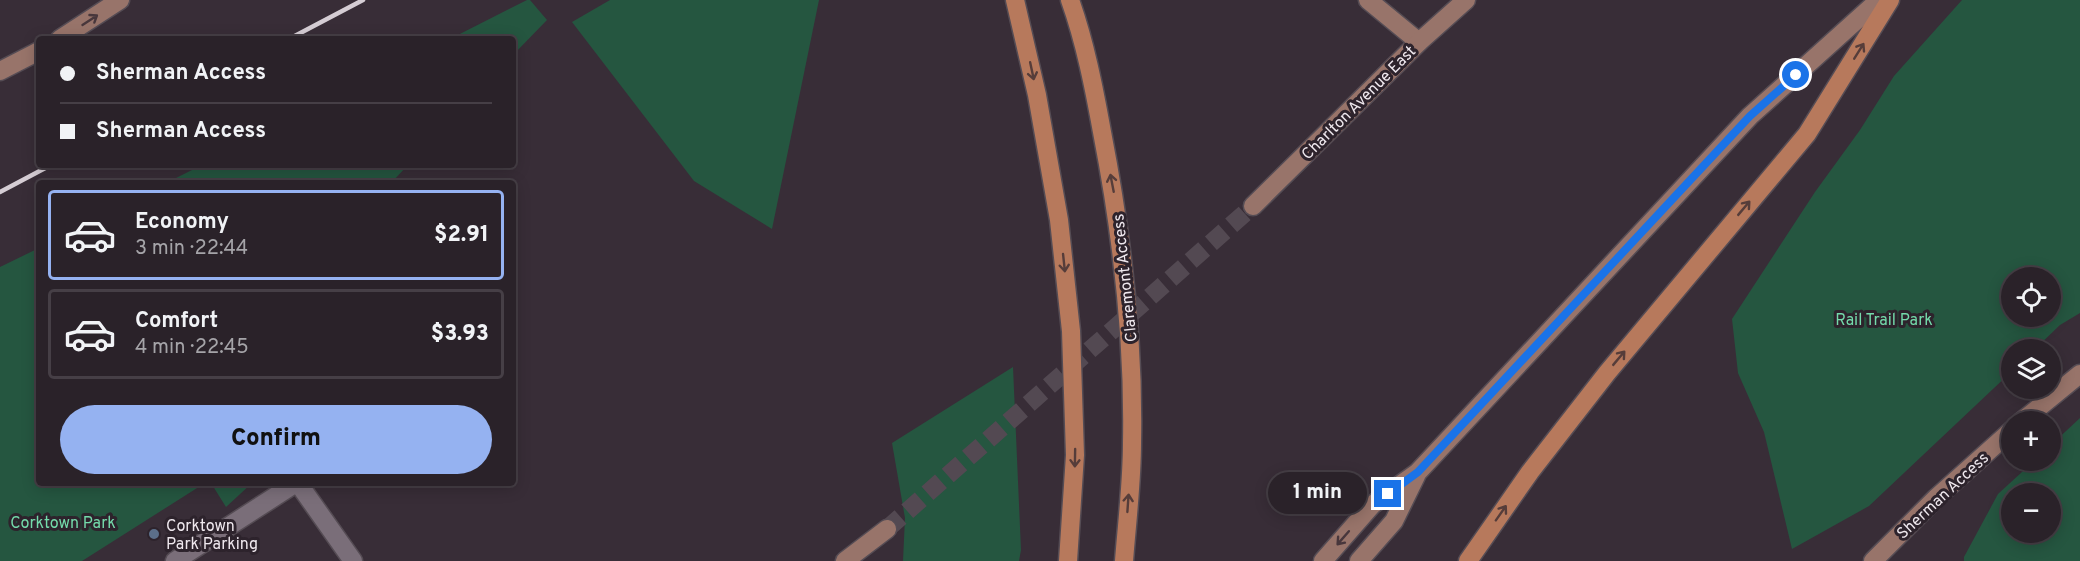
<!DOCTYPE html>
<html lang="en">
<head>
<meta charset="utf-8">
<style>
  :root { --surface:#2a2229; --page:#322a31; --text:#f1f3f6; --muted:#a5a4a8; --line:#463f46; --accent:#95b2f1 }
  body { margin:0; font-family:Overpass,sans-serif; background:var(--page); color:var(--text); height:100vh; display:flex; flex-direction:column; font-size:22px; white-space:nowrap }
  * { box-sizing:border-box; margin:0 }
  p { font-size:20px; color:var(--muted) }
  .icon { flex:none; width:33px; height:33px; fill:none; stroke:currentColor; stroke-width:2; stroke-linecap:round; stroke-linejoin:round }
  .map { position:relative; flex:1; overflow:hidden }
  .panel { position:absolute; left:36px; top:180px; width:480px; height:306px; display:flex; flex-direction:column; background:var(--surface); border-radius:6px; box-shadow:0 3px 15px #0003,0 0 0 2px var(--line) }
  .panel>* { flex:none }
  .banner { position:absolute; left:36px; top:36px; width:480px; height:132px; border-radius:6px; box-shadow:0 3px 15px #0003,0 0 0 2px var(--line); display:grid; align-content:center; height:132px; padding:0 24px; background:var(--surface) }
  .controls { position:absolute; left:2001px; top:267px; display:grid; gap:12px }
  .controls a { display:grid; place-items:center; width:60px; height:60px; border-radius:50%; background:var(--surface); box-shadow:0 3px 15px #0003,0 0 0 2px var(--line); font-size:30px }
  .end { position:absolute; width:27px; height:27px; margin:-14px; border:8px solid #1a73e8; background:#fff; box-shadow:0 0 0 3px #fff }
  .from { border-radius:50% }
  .bubble { position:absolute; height:42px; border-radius:21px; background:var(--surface); box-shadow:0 3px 15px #0003,0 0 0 2px var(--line); font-size:20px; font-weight:800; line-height:42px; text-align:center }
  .banner b { display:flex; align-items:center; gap:21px; height:57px; font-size:22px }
  .banner b+b { border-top:2px solid var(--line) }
  .banner i { width:15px; height:15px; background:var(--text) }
  ul { padding:10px 0 0; list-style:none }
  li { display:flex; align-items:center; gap:18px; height:90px; margin:0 12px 9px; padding:0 12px; border:3px solid var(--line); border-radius:6px }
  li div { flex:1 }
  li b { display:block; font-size:22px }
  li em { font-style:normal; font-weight:800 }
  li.on { border-color:var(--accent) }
  li>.icon { width:54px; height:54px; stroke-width:1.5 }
  .cta { display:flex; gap:12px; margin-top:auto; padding:12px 24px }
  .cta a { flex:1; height:69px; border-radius:36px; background:var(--accent); color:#111; font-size:24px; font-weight:800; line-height:69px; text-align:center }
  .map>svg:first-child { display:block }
</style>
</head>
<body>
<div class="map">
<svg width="2080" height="561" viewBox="0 0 2080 561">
  <rect width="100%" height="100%" fill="#382d37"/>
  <g fill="#255640" fill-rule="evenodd">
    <polygon points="527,0 530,0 547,20 513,55 513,39 450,39"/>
    <polygon points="610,0 819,0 772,229 694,181 572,22"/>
    <path d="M1962,0h118v313l-20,12 -25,24 -23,1 -1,22 -142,134 -77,43 -28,-117 -26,-59 -6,-54 83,-127 45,-62 34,-54zM2012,278h38v38h-38z"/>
    <polygon points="202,165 408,165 391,183 166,183"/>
    <polygon points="39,248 39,483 205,483 82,561 0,561 0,267"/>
    <polygon points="1013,367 1021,550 1019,561 903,561 905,518 892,443"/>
    <path d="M2080,418v143h-116v-4l34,-63 36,-33 16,-1 1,-15zM2012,494h38v38h-38z"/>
    <polygon points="211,483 252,483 226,507"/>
  </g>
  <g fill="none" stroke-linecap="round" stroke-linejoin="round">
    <polyline stroke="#534952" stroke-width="18" stroke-dasharray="18 9" stroke-linecap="butt" points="887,529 1253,206"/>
    <g stroke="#554c54" stroke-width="21">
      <g id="street">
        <polyline points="298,483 353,561"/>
        <polyline points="175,561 296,483"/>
      </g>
    </g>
    <g stroke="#554c54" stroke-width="21">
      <g id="secondary">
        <polyline points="1368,0 1419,42"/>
        <polyline points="60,39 120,0"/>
        <polyline points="0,71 39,51"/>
        <polyline points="1253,206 1419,42 1466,0"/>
        <polyline points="2021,422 2080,374"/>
        <polyline points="845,561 887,529"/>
        <polyline points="1323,561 1372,505 1418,472 1750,116 1879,0"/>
        <polyline points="1359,561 1394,521 1416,476"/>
        <polyline points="1873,561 1936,498 2012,430"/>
      </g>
    </g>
    <g stroke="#554c54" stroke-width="21">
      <g id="primary">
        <polyline points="1015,0 1037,95 1059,220 1071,331 1075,455 1068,561"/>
        <path d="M1070,0c15,42 24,88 32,132 20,103 32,207 30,311 0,39 -5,79 -8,118"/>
        <polyline points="1468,561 1530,472 1607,373 1807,134 1890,0"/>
      </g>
    </g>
    <use href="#street" stroke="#7a6e79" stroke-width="18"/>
    <use href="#secondary" stroke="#98746a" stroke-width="18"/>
    <use href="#primary" stroke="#b7795c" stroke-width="18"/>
    <g stroke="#d5cdd4" stroke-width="4.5">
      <polyline points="289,39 363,0"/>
      <polyline points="0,192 51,165"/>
    </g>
  </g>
  <defs><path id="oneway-shaft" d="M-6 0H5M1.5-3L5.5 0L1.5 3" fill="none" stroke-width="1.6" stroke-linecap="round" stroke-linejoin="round" transform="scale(1.5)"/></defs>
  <g stroke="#48373c">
    <use href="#oneway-shaft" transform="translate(90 20) rotate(-33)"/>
    <use href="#oneway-shaft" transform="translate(1343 538) rotate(131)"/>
  </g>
  <g stroke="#563d3a">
    <use href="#oneway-shaft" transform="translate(1859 51) rotate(-58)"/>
    <use href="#oneway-shaft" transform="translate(1032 71) rotate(78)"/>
    <use href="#oneway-shaft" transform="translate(1112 183) rotate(-101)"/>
    <use href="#oneway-shaft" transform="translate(1744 208) rotate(-50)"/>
    <use href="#oneway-shaft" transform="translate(1064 263) rotate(84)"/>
    <use href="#oneway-shaft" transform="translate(1619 358) rotate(-50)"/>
    <use href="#oneway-shaft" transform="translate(1075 458) rotate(91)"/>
    <use href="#oneway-shaft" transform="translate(1128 503) rotate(-86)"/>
    <use href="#oneway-shaft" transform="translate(1501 513) rotate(-55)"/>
  </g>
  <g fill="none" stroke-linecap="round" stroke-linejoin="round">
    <polyline stroke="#1a73e8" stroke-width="8" points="1388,494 1418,472 1750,116 1796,75"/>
  </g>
  <circle fill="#5c6f8a" stroke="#2d232c" stroke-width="2" cx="154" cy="534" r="6"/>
  <g text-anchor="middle" stroke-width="6" stroke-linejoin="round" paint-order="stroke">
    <g font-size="16" fill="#efe8ee" stroke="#2d232c">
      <text transform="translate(1358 102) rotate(-45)" y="6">Charlton Avenue East</text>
      <text transform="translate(1124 278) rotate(-96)" y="6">Claremont Access</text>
      <text transform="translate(1942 495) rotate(-43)" y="6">Sherman Access</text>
    </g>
    <g font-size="16" fill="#74dbab" stroke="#2d232c">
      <text x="1884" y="325">Rail Trail Park</text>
      <text x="63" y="528">Corktown Park</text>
    </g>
    <g font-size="16" fill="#efe8ee" stroke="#2d232c" text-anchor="start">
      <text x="166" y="531">Corktown<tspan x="166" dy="18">Park Parking</tspan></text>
    </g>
  </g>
</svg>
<div class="controls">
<a><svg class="icon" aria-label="locate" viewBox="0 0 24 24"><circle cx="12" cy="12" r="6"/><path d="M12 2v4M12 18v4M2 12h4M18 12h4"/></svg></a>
<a><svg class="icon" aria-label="layers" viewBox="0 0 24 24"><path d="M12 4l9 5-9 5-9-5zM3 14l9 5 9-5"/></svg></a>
<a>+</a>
<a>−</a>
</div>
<i class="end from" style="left:1796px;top:75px"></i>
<i class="end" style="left:1388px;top:494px"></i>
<div class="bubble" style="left:1268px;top:472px;width:99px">1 min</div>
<div class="banner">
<b><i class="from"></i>Sherman Access</b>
<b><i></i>Sherman Access</b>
</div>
<section class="panel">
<ul>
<li class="on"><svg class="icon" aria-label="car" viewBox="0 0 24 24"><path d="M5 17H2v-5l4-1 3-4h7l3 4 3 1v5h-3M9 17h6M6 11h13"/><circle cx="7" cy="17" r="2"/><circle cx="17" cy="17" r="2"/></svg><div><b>Economy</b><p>3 min · 22:44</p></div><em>$2.91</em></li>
<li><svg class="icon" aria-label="car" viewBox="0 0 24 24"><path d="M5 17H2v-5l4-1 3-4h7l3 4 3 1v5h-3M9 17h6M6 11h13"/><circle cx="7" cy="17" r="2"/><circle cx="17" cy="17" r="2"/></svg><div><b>Comfort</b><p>4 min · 22:45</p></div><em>$3.93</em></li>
</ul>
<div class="cta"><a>Confirm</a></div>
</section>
</div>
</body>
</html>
